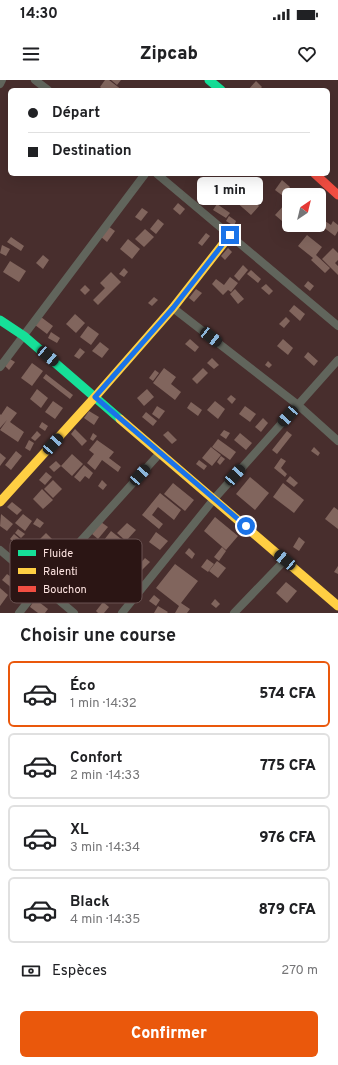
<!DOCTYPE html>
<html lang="fr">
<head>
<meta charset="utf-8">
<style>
  :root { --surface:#fff; --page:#f6f6f6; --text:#202124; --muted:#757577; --line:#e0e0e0; --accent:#ea580c }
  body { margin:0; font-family:Overpass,sans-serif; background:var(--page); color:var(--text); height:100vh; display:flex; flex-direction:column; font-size:15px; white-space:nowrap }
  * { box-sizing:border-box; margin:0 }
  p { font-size:13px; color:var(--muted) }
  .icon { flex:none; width:22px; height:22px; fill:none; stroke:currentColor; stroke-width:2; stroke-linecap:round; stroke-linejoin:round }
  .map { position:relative; height:533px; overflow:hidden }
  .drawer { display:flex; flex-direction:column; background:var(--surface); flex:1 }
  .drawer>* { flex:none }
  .banner { position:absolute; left:8px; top:8px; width:322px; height:88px; border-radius:6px; box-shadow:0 4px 16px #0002; display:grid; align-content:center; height:88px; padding:0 20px; background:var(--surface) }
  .needle { width:26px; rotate:35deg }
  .tools { position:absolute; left:282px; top:108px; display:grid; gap:8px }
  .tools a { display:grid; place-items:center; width:44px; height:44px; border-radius:6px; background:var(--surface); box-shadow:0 4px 16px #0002; font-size:20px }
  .end { position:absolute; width:18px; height:18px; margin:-9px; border:5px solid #1a73e8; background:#fff; box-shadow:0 0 0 2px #fff }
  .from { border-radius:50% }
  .bubble { position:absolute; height:28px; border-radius:6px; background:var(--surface); box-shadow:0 4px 16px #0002; font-size:13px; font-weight:800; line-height:28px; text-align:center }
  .car { position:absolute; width:12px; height:24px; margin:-12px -6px; border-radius:5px; box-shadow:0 0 3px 1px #0007; background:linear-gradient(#222 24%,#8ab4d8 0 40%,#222 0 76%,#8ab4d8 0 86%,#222 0) }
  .banner b { display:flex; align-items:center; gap:14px; height:38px; font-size:15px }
  .banner b+b { border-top:1px solid var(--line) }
  .banner i { width:10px; height:10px; background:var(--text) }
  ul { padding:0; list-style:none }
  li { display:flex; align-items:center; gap:12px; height:66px; margin:0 8px 6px; padding:0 12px; border:2px solid var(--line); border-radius:6px }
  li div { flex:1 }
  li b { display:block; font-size:15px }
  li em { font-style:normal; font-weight:800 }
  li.active { border-color:var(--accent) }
  li>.icon { width:36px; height:36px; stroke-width:1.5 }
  h2 { padding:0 20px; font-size:18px; line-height:48px }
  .pay { display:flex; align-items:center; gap:10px; height:44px; padding:0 20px; font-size:15px }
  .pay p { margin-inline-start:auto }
  .primary-button { display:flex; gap:8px; margin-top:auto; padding:8px 20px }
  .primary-button a { flex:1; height:46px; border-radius:6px; background:var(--accent); color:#fff; font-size:16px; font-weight:800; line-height:46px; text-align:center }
  .status { display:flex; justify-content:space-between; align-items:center; height:28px; padding:0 20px; background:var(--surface); direction:ltr }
  .status svg { height:11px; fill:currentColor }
  header { display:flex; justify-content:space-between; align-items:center; height:52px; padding:0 20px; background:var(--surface); font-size:18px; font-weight:800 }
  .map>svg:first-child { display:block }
</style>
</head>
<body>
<div class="status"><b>14:30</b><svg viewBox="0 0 49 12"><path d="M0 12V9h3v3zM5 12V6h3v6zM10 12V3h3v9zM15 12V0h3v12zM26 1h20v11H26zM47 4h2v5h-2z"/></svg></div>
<header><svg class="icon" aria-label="menu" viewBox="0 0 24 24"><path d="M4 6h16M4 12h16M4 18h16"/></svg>Zipcab<svg class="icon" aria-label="heart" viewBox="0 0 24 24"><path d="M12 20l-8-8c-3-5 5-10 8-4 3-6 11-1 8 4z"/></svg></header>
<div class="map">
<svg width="338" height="533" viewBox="0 0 338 533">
  <rect width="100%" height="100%" fill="#482e2d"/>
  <g fill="#81655d">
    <polygon points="105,0 109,0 122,10 103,10 100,7"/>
    <polygon points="111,0 121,0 117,5"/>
    <polygon points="256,1 262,7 259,10 248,10"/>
    <polygon points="233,100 259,126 251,135 235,121 239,116 228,106"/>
    <polygon points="282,100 290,107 283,116 275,110"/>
    <polygon points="178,123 185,129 180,135 173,129"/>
    <polygon points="217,124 230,133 226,138 213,130"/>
    <polygon points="285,124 289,127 289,145 291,145 289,147 275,135"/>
    <polygon points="142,128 148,132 141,141 135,137"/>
    <polygon points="229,136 236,141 234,146 226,141"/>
    <polygon points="158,139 164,144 156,154 150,149"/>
    <polygon points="322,139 331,145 333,141 338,145 338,151 335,156 319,144"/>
    <polygon points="108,146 115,151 107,162 100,156"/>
    <polygon points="145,149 154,157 144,167 135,159"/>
    <polygon points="206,153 210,156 202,166 198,163"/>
    <polygon points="307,155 322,167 316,175 330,188 325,193 311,180 313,178 298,166"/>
    <polygon points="11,157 24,166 21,171 7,162"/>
    <polygon points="128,159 140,169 132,179 120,169"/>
    <polygon points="2,165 10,169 6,176 0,173"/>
    <polygon points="228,168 232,172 225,180 221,176"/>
    <polygon points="333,168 338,173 338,180 335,183 338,186 338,195 322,179"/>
    <polygon points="43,175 49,180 43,189 36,183"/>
    <polygon points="10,181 26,191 19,202 3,192"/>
    <polygon points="243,185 248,190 239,201 234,196"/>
    <polygon points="124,188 128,192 124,197 119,194"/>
    <polygon points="251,190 261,199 258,203 247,194"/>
    <polygon points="111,192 121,202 98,225 93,220 105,208 100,203"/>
    <polygon points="230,197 238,203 231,212 228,210 223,215 212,204 216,199 224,205"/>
    <polygon points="308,201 314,206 310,211 304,206"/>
    <polygon points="266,204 273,211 269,215 261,208"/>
    <polygon points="85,205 90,210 85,215 80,210"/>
    <polygon points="196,209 202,213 194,222 189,218"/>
    <polygon points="235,209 244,219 238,224 230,214"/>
    <polygon points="154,217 158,220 152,226 148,223"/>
    <polygon points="294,225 305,234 300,241 289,231"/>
    <polygon points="75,234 85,243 76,253 66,244"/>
    <polygon points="41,237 53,246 47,254 35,245"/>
    <polygon points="286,237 290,241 284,248 279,244"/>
    <polygon points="88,246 99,254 91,265 80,257"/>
    <polygon points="51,252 60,258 57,263 48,258"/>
    <polygon points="190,259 199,267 195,272 185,264"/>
    <polygon points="283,259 293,268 288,275 277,266"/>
    <polygon points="100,262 109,269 102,278 92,271"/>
    <polygon points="80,268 85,272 79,279 74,276"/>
    <polygon points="308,272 318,281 314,286 304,277"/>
    <polygon points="212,278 219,285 214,289 207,283"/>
    <polygon points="10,279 15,282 9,290 5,286"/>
    <polygon points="268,281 272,285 269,288 265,285"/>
    <polygon points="32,283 43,291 32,306 21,298"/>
    <polygon points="164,288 176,297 171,304 181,312 175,320 153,303"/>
    <polygon points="203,288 208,293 197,304 192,299"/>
    <polygon points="155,290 159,293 153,301 149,298"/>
    <polygon points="46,294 73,315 70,319 43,298"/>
    <polygon points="37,309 48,318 41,328 30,319"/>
    <polygon points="147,309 154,317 144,326 137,318"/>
    <polygon points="231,315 236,319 232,324 227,319"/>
    <polygon points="53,321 63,328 55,339 45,332"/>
    <polygon points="215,321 225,329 218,339 207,330"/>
    <polygon points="191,322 202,330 198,336 187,328"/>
    <polygon points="7,326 17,333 10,342 24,352 18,362 0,350 7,340 0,348 0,334 1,335"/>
    <polygon points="157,326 165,331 159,339 152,334"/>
    <polygon points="245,326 256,334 250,342 239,334"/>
    <polygon points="89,331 99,337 94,345 84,338"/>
    <polygon points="146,332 157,341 153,346 142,337"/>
    <polygon points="263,338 268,343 261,352 255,347"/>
    <polygon points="42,342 48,346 45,351 39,347"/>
    <polygon points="75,349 87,361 82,366 71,354"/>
    <polygon points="224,350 230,353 226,359 220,355"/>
    <polygon points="37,351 41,355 35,361 31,358"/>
    <polygon points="168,351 177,360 172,364 163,355"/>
    <polygon points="287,351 292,355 277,374 272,370"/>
    <polygon points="93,353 97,356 93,361 90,359"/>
    <polygon points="240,353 252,363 246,370 234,360"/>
    <polygon points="218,359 236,372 230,380 212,367"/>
    <polygon points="29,360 34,363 30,371 25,368"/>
    <polygon points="97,360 114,372 109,378 121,387 118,392 102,380 95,390 87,383 94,374 89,370"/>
    <polygon points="211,367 221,375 212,386 202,378"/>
    <polygon points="314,367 320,373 318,376 311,371"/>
    <polygon points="16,371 22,376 11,390 5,385"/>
    <polygon points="0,373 6,378 0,386"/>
    <polygon points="72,374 83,384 72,396 61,386"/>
    <polygon points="221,376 225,379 220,385 217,382"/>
    <polygon points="281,378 286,381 281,388 287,394 285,397 274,388"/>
    <polygon points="199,380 207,386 204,390 196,384"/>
    <polygon points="56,381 61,386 54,392 49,387"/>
    <polygon points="84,385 93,393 89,399 85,396 80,402 74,397"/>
    <polygon points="46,392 52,397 45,405 39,400"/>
    <polygon points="290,396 298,403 294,407 286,401"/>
    <polygon points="250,397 269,413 255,430 236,414"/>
    <polygon points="53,400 62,409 53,418 44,409"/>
    <polygon points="102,400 107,405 103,410 98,406"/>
    <polygon points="173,403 194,420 185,431 164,414"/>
    <polygon points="283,403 304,420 294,433 273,417"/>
    <polygon points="42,409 53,420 43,429 33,419"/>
    <polygon points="160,413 181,430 174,440 158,427 152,435 163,444 159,449 142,435"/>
    <polygon points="12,422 22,430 17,435 7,427"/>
    <polygon points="334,427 338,430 338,449 325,439"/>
    <polygon points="1,434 13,444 7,451 0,446"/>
    <polygon points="23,434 32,441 25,451 15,443"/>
    <polygon points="215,437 238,456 226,470 204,451"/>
    <polygon points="37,438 44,443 40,448 33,444"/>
    <polygon points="101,442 108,447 98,459 92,454"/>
    <polygon points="127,443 136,450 126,461 117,453"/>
    <polygon points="18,449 25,454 21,458 15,453"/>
    <polygon points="111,451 125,462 121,468 130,475 125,481 115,473 96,496 88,489 109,464 104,460"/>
    <polygon points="156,452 168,461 160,470 149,462"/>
    <polygon points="46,453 55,462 50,468 40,459"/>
    <polygon points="14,454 20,459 16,464 10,459"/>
    <polygon points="299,457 305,462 299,471 293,467"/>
    <polygon points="222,467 226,471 219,481 214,477"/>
    <polygon points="189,468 195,474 192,479 185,473"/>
    <polygon points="145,478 150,482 141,491 137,487"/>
    <polygon points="207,479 214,484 208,492 201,487"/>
    <polygon points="217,481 226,488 218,498 209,491"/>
    <polygon points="175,484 198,501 181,523 190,529 187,533 175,533 179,526 156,508"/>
    <polygon points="338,486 338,494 334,492"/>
    <polygon points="7,494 18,502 13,509 2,500"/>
    <polygon points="286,502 297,511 287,523 276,513"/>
    <polygon points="0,508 8,515 0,526"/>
    <polygon points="154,515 160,520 156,526 149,521"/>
    <polygon points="35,519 48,529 45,533 38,533 30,527"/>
    <polygon points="215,519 220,524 216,528 211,524"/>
    <polygon points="103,522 109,527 104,533 98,533 96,531"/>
    <polygon points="158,526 168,532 167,533 154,533"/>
  </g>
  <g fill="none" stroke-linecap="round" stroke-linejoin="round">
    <g stroke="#61655c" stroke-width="8">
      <polyline points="35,0 48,10"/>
      <polyline points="0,4 2,0"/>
      <polyline points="157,94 338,246"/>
      <polyline points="173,228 298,325 338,361"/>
      <polyline points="0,287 145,94"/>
      <polyline points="0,470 74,533"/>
      <polyline points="19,533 41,505 160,373"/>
      <polyline points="122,533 214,419 338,280"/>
      <polyline points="234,533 285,480"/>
    </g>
    <g stroke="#16e098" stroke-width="9">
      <polyline points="209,0 221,10"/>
      <polyline points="0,240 24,256 120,339"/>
    </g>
    <g stroke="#ffcf43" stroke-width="9">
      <polyline points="120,339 338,526"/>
      <polyline points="0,422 95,317 173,228 230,155"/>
    </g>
    <polyline stroke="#f24e42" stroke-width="9" points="315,94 338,115"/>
  </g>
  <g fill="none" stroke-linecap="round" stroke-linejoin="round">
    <polyline stroke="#1a73e8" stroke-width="5" points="230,155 173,228 95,317 246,446"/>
  </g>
  <rect x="10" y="459" width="132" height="64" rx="6" fill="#2b1514" stroke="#6a5352" stroke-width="1"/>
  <rect x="18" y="470" width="18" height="6" fill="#16e098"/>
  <rect x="18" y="488" width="18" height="6" fill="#ffcf43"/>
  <rect x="18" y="506" width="18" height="6" fill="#f24e42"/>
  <g font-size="11" fill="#fee4e1">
    <text x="43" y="477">Fluide</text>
    <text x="43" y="495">Ralenti</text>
    <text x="43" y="513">Bouchon</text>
  </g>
</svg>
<div class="tools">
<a><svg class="needle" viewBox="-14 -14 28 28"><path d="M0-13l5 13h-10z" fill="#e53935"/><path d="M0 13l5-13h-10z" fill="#757577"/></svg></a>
</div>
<i class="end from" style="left:246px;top:446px"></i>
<i class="end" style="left:230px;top:155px"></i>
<div class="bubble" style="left:197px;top:97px;width:66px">1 min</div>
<i class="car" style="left:211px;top:257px;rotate:128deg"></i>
<i class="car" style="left:48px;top:276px;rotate:130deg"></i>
<i class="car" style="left:288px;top:336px;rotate:222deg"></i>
<i class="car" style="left:53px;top:364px;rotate:42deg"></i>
<i class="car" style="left:140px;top:395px;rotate:42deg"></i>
<i class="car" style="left:235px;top:395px;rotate:42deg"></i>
<i class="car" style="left:285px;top:480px;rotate:310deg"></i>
<div class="banner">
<b><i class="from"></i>Départ</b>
<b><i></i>Destination</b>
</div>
</div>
<section class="drawer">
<h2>Choisir une course</h2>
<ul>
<li class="active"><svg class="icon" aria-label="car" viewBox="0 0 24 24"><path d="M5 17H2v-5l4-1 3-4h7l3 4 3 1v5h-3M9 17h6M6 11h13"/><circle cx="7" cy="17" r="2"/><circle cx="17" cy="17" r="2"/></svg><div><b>Éco</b><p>1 min · 14:32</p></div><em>574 CFA</em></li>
<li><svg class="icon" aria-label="car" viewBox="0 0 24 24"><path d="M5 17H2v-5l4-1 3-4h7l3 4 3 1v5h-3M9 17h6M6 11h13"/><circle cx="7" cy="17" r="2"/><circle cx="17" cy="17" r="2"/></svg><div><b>Confort</b><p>2 min · 14:33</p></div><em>775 CFA</em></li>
<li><svg class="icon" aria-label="car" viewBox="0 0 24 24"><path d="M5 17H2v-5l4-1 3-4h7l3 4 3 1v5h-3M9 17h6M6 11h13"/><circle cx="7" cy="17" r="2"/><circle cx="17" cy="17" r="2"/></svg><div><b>XL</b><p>3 min · 14:34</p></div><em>976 CFA</em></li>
<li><svg class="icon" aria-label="car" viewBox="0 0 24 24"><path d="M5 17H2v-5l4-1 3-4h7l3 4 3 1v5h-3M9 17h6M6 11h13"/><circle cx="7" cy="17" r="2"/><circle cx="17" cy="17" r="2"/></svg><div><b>Black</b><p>4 min · 14:35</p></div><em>879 CFA</em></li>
</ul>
<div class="pay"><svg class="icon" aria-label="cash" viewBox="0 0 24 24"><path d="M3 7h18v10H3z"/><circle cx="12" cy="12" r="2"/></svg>Espèces<p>270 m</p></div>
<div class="primary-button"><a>Confirmer</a></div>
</section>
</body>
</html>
